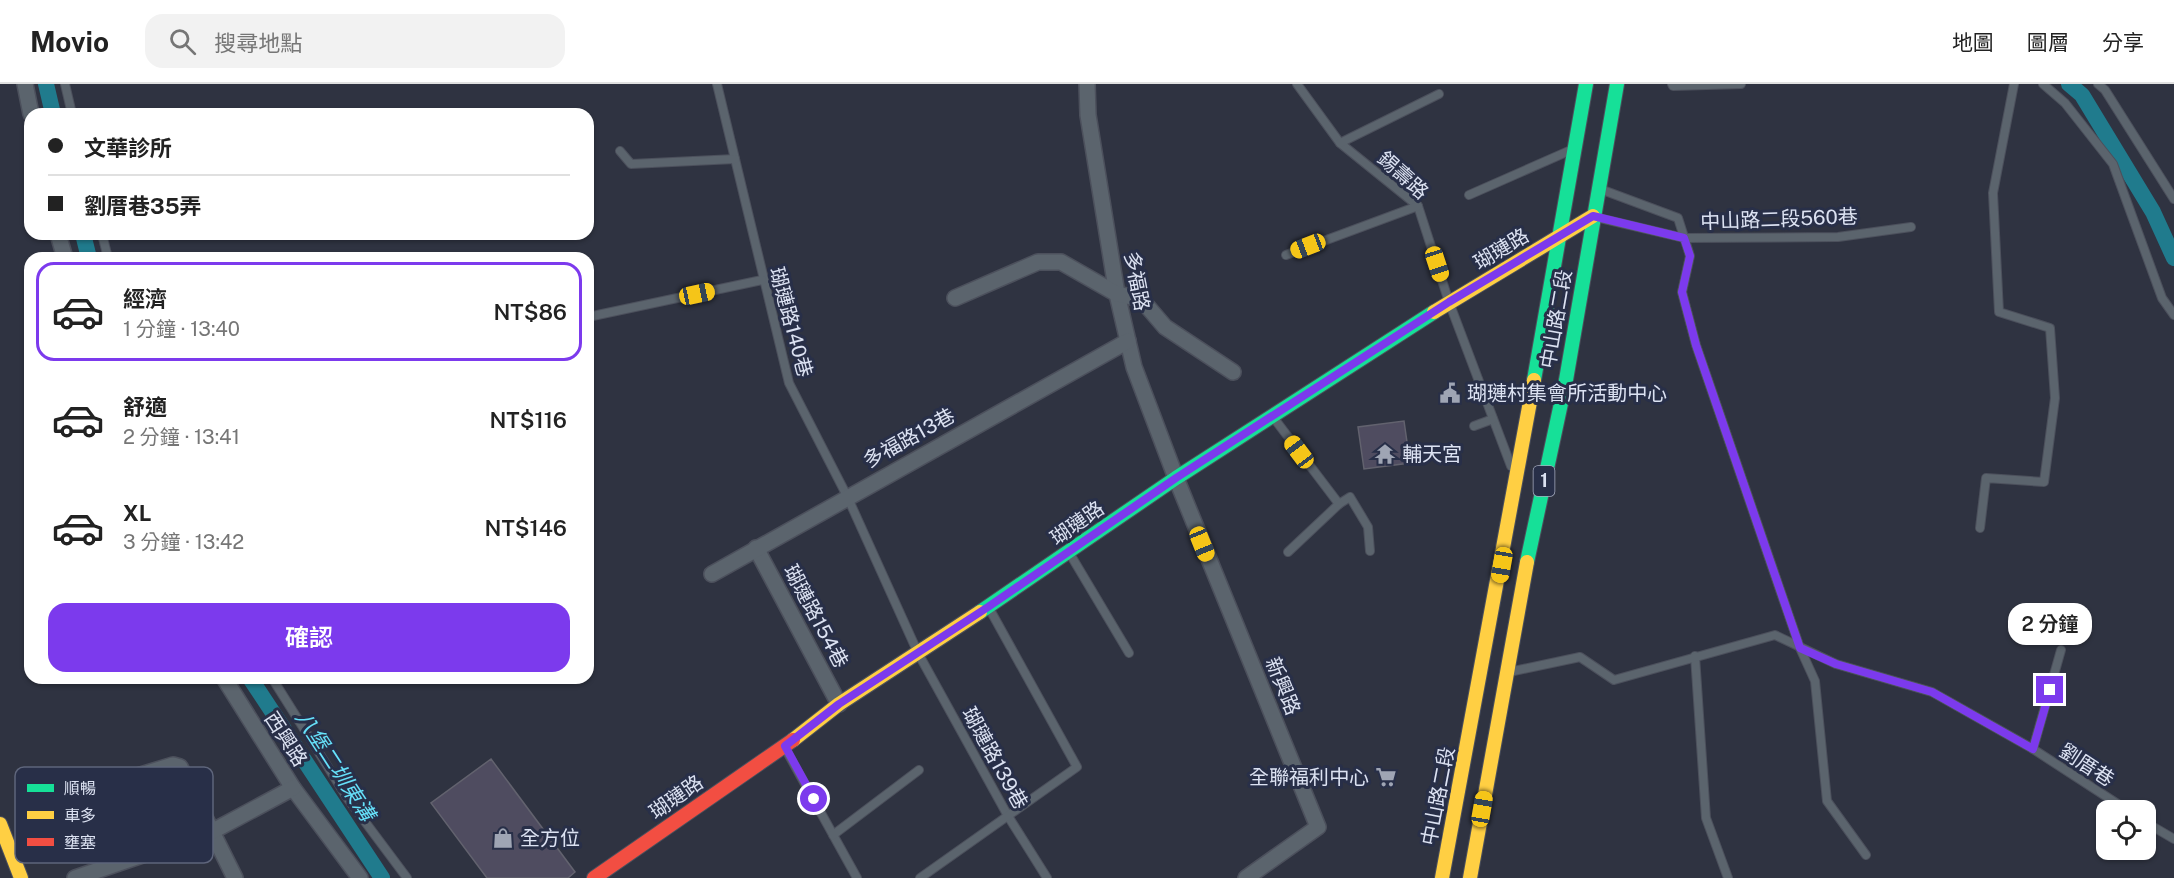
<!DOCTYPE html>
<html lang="zh-TW">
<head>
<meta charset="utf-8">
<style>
  :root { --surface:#fff; --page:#f2f2f2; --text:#222; --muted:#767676; --line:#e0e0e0; --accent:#7c3aed }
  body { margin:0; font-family:"Public Sans","Noto Sans TC",sans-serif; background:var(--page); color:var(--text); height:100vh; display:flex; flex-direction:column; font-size:22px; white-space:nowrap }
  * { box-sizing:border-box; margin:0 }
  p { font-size:20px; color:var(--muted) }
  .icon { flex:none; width:33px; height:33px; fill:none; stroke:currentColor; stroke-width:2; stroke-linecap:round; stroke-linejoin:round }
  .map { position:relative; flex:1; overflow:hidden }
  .details { position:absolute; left:24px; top:168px; width:570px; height:432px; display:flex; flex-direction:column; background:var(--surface); border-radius:18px; box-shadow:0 2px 4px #0004 }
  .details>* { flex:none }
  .top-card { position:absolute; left:24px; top:24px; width:570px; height:132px; border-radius:18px; box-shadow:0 2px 4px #0004; display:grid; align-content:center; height:132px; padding:0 24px; background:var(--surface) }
  .buttons { position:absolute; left:2096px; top:716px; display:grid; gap:12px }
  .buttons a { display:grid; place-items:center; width:60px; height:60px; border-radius:12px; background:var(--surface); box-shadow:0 2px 4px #0004; font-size:30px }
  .end { position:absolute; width:27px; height:27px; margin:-14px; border:8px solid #7c3aed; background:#fff; box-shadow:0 0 0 3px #fff }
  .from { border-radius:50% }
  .bubble { position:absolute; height:42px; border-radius:18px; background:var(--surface); box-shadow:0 2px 4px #0004; font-size:20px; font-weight:600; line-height:42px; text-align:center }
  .car { position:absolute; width:18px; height:36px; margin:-18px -9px; border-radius:8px; box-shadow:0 0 4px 2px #0007; background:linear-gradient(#f5c518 24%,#345 0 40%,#f5c518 0 76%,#345 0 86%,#f5c518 0) }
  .top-card b { display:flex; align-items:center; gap:21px; height:57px; font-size:22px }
  .top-card b+b { border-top:2px solid var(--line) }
  .top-card i { width:15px; height:15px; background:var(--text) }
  ul { padding:10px 0 0; list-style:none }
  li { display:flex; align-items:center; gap:18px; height:99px; margin:0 12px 9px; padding:0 12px; border:3px solid transparent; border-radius:18px }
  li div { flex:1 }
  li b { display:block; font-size:22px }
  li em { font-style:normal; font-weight:600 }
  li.active { border-color:var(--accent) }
  li>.icon { width:54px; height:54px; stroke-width:1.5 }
  .action { display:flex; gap:12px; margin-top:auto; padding:12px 24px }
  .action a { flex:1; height:69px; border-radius:18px; background:var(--accent); color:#fff; font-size:24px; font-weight:600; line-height:69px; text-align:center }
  header { display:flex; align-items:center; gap:36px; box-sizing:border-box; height:84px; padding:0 30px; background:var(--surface); border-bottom:2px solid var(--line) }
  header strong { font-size:28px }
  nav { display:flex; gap:33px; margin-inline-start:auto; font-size:21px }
  .search { width:420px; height:54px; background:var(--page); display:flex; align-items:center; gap:15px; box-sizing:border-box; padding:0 21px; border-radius:18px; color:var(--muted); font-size:22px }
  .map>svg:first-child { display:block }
</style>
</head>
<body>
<header>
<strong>Movio</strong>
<div class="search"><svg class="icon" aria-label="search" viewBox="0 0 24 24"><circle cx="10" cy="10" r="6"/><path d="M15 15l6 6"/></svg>搜尋地點</div>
<nav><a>地圖</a><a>圖層</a><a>分享</a></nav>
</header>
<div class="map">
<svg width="2174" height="794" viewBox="0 0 2174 794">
  <rect width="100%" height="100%" fill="#2f3341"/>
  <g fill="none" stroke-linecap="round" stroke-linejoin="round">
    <g stroke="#207b8d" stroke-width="16">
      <polyline points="46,0 53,30"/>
      <polyline points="2069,0 2082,11 2153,128 2174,174"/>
      <polyline points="83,150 89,174"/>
      <polyline points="250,594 382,794"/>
    </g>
  </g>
  <g fill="#4f4c60" stroke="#62626e" stroke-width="1.5">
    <polygon points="1404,337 1410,379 1364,385 1358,343"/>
    <polygon points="491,675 575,788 568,794 487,794 431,719"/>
  </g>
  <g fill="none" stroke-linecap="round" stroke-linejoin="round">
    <g stroke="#4c505c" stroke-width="10">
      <g id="lane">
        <polyline points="65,0 72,30"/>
        <polyline points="717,0 789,299 847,412 918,569 1008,732 1047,794"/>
        <polyline points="1297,0 1340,59 1418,122 1449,218 1511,382"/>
        <polyline points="1672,0 1673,2 1741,0"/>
        <polyline points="2043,0 2065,19 2113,80 2162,214 2174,231"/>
        <polyline points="2098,0 2105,6 2174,115"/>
        <polyline points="1340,59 1439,10"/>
        <polyline points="620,67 631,80 735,75"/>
        <polyline points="1600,105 1678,134 1690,172 1682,208 1696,261 1800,564 1815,597 1827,717 1866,771"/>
        <polyline points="1469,111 1571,66"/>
        <polyline points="1595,133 1684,154 1838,153 1911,143"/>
        <polyline points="102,150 108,174"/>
        <polyline points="1286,171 1418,122"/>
        <polyline points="588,233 762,196"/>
        <polyline points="1273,333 1339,420 1350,413 1368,443 1370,467"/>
        <polyline points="1474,342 1493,335"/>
        <polyline points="1980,444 1986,394 2044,398 2055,314 2050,244 1999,228 1993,109 2014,0"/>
        <polyline points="1288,468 1339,420"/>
        <polyline points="1070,470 1129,569"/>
        <polyline points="1695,572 1706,734 1728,794"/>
        <polyline points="1509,588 1580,573 1614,596 1775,551 1836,580 1932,608 2033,665 2127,726"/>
        <polyline points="272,594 348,715 407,794"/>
        <polyline points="785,664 857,794"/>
        <polyline points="2033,665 2061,566"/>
        <polyline points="2145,738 2174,755"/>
        <polyline points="833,751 919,686"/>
        <polyline points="920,794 1077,683 989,524"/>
      </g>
    </g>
    <g stroke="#4c505c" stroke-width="18">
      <g id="street">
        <polyline points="25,0 31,30"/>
        <polyline points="1087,0 1088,31 1117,210 1134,283 1176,394 1318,743 1246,794"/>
        <polyline points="58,150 65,174"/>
        <polyline points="955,214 1038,178 1061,178 1117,210 1141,215 1165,243 1233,288"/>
        <polyline points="756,464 839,620"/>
        <polyline points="712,490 1128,257"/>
        <polyline points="224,594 293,704 360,794"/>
        <polyline points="79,710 173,681 180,683 235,794"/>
        <polyline points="75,794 213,747 293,704"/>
      </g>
    </g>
    <g stroke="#4c505c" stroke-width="16">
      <g id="fast">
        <polyline points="1534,296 1586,0"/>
        <polyline points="1527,478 1566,296 1617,0"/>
        <polyline points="980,528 1176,394 1434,228"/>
      </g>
    </g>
    <g stroke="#4c505c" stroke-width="16">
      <g id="slow">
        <polyline points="1434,228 1593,132"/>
        <polyline points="793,656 839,620 980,528"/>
        <polyline points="0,740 21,794"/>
        <polyline points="1442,794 1534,296"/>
        <polyline points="1470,794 1527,478"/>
      </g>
    </g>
    <g stroke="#4c505c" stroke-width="16">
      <polyline id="jam" points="594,794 793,656"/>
    </g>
    <use href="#lane" stroke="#5b646d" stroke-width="8"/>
    <use href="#street" stroke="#5b646d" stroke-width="15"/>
    <use href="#fast" stroke="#16e098" stroke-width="14"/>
    <use href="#slow" stroke="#ffcf43" stroke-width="14"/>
    <use href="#jam" stroke="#f24e42" stroke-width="14"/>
  </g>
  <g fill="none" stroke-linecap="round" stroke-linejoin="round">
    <polyline stroke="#7c3aed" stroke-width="8" points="814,715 785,662 839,620 988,523 1176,394 1449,218 1593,132 1684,154 1690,172 1682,208 1696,261 1800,564 1836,580 1932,608 2033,665 2050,606"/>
  </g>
  <defs>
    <g id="civic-bare" transform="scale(1.62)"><path d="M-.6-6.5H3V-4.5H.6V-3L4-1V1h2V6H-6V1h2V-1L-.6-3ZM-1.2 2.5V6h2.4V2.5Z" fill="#9fa5b4" stroke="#282f48" stroke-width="2.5" paint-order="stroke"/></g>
    <g id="temple-bare" transform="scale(1.62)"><path d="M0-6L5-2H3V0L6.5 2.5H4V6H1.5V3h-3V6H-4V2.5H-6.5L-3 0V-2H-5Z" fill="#9fa5b4" stroke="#282f48" stroke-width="2.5" paint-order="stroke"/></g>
    <g id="supermarket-bare" transform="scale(1.62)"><path d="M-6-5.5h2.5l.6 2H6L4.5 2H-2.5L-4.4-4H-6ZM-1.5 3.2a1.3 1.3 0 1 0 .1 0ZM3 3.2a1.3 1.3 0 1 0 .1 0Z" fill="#9fa5b4" stroke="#282f48" stroke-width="2.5" paint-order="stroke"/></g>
    <g id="shop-bare" transform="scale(1.62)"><path d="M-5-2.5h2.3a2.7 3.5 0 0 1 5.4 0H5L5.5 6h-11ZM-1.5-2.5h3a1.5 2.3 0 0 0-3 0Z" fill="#9fa5b4" stroke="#282f48" stroke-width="2.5" paint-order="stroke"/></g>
  </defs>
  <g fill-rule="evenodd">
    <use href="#civic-bare" x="1450" y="309"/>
    <use href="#temple-bare" x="1385" y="370"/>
    <use href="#supermarket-bare" x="1386" y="693"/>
    <use href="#shop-bare" x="503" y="754"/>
  </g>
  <g text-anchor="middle" stroke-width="6" stroke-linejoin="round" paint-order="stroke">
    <rect fill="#282f48" stroke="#a6acbf" stroke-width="1.5" x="1533.5" y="382" width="21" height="30" rx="4.5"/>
    <g font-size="18" font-weight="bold" fill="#dce2f2">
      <text x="1544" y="403">1</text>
    </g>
    <g font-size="20" fill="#dce2f2" stroke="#282f48">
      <text transform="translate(1403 91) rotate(42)" y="7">錫壽路</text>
      <text transform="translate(1779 135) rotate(-2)" y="7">中山路二段560巷</text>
      <text transform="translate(1501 165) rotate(-31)" y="7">瑚璉路</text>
      <text transform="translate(1137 197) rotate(79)" y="7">多福路</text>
      <text transform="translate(1556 235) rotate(-80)" y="7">中山路二段</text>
      <text transform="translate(791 238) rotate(75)" y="7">瑚璉路140巷</text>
      <text transform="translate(909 354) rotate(-29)" y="7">多福路13巷</text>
      <text transform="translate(1077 439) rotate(-35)" y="7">瑚璉路</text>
      <text transform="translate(816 532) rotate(62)" y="7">瑚璉路154巷</text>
      <text transform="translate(1283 602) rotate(68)" y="7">新興路</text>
      <text transform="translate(286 655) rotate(57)" y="7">西興路</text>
      <text transform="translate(995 674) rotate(61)" y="7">瑚璉路139巷</text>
      <text transform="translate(2087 681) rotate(33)" y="7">劉厝巷</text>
      <text transform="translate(1438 712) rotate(-79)" y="7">中山路二段</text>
      <text transform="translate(676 713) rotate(-35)" y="7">瑚璉路</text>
    </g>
    <g font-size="20" fill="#dce2f2" stroke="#282f48" text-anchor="start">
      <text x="1467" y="316">瑚璉村集會所活動中心</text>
      <text x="1402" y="377">輔天宮</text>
      <text x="1369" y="700" text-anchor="end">全聯福利中心</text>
      <text x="520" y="761">全方位</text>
    </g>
    <g font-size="21" font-style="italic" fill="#66e1fa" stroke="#282f48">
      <text transform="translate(335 682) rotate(57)" y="7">八堡二圳東溝</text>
    </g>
  </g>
  <rect x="15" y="683" width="198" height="96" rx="9" fill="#282f48" stroke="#5e657b" stroke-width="1.5"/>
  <rect x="27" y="700" width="27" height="8" fill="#16e098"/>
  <rect x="27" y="727" width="27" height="8" fill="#ffcf43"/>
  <rect x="27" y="754" width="27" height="8" fill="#f24e42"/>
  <g font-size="16" fill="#dce2f2">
    <text x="64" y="710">順暢</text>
    <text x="64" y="737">車多</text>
    <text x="64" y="764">壅塞</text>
  </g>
</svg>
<div class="buttons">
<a><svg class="icon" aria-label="locate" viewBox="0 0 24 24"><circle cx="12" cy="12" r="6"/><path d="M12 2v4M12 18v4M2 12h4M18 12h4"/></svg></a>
</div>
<i class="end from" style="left:814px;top:715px"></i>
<i class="end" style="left:2050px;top:606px"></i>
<div class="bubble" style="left:2008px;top:519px;width:84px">2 分鐘</div>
<i class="car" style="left:1308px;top:162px;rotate:249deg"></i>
<i class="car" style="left:1437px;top:180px;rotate:162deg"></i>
<i class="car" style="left:697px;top:210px;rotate:78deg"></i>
<i class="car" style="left:1299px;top:368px;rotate:323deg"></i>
<i class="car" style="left:1202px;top:460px;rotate:158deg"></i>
<i class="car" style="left:1502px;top:481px;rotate:190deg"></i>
<i class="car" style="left:1482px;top:725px;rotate:10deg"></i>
<div class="top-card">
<b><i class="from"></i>文華診所</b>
<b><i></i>劉厝巷35弄</b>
</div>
<section class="details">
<ul>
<li class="active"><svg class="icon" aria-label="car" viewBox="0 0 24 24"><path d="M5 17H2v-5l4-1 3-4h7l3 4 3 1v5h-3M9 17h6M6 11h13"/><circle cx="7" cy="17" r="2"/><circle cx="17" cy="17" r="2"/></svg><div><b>經濟</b><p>1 分鐘 · 13:40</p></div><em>NT$86</em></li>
<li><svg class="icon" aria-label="car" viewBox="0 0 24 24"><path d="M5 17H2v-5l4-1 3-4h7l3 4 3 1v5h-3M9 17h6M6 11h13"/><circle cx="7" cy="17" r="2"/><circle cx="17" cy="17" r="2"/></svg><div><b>舒適</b><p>2 分鐘 · 13:41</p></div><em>NT$116</em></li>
<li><svg class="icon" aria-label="car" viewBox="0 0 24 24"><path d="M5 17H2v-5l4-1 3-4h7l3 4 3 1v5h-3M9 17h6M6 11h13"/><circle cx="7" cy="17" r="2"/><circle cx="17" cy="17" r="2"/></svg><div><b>XL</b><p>3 分鐘 · 13:42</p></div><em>NT$146</em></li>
</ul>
<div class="action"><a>確認</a></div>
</section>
</div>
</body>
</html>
